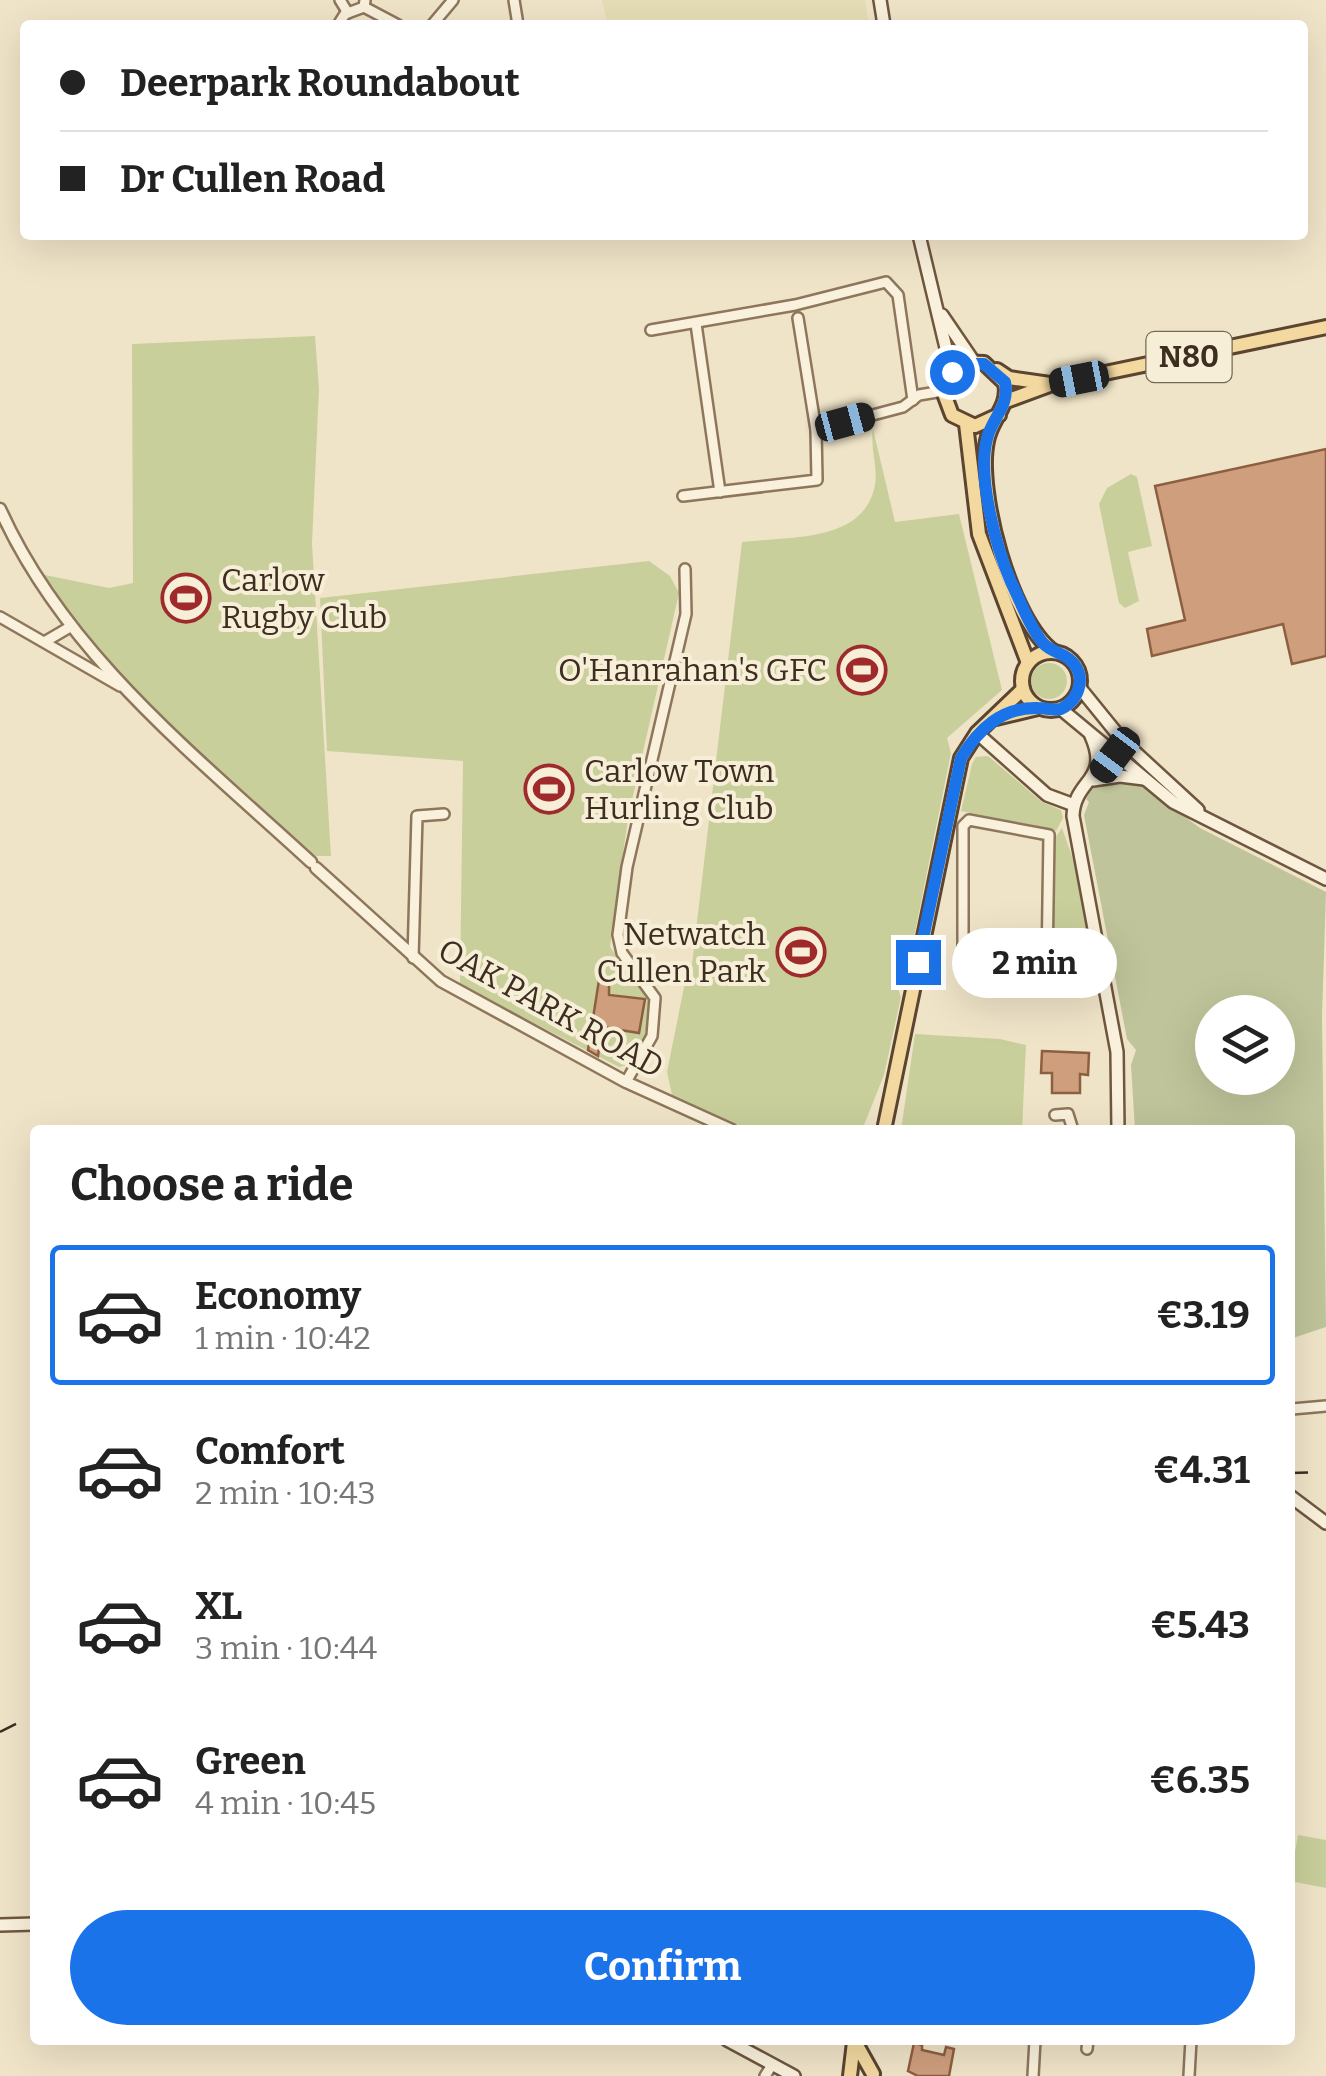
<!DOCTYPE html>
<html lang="en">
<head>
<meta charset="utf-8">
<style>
  :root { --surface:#fff; --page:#f2f2f2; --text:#222; --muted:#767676; --line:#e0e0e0; --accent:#1a73e8 }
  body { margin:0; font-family:Bitter,serif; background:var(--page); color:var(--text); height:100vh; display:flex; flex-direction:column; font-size:38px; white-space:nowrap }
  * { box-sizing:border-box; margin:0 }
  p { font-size:32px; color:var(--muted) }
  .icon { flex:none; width:55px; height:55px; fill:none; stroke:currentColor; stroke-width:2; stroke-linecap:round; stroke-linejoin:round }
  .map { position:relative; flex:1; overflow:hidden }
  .details { position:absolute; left:30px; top:1125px; width:1265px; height:920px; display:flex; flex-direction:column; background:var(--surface); border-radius:10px; box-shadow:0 10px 40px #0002 }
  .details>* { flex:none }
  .banner { position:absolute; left:20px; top:20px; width:1288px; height:220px; border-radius:10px; box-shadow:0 10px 40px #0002; display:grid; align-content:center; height:220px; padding:0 40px; background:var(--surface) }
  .fabs { position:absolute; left:1195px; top:995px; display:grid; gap:20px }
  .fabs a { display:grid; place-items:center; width:100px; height:100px; border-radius:50%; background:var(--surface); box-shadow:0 10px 40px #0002; font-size:50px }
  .end { position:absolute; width:45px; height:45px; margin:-22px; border:12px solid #1a73e8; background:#fff; box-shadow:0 0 0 5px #fff }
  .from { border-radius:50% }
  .bubble { position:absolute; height:70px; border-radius:35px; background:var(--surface); box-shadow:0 10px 40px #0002; font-size:32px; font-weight:700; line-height:70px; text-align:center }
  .car { position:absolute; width:30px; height:60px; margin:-30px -15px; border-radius:12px; box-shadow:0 0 8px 2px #0007; background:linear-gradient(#222 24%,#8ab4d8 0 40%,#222 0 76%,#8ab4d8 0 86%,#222 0) }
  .banner b { display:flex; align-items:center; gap:35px; height:95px; font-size:38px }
  .banner b+b { border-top:2px solid var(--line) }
  .banner i { width:25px; height:25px; background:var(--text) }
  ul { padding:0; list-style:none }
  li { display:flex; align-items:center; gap:30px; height:140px; margin:0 20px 15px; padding:0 20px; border:5px solid transparent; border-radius:10px }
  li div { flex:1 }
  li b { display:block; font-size:38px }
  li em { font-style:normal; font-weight:700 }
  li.current { border-color:var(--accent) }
  li>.icon { width:90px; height:90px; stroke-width:1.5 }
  h2 { padding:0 40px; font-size:45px; line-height:120px }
  .action { display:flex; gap:20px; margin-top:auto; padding:20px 40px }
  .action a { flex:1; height:115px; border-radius:60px; background:var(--accent); color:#fff; font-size:40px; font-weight:700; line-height:115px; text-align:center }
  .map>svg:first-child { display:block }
</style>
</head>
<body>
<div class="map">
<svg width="1326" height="2076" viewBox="0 0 1326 2076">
  <rect width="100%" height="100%" fill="#f0e4c8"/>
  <polygon fill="#e6deb5" points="602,0 865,0 869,25 608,25"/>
  <g fill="#c9cf9b">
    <path d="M315,336l4,53 -7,155 19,312h-15c-96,-88 -204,-172 -276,-282l69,14 24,-5 -1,-239z"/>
    <path d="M873,429l22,93 64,-8 43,176 -55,48 4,15 -39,194c-11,13 -18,35 -11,50l-17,78 -22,55 -114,-1 -76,-34 -5,-23 19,-95 5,-5 51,-430c49,-6 122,1 133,-57 3,-18 -5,-37 -2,-56z"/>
    <polygon points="1131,474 1137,477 1152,546 1128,552 1139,601 1125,608 1119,603 1099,504 1107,488"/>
    <polygon points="649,561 670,576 679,593 628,818 610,947 650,1000 644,1042 632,1064 619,1067 460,985 463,761 327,751 320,598"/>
    <circle cx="1049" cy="681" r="18"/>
    <polygon points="988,756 1042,802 1061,810 1063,818 1056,831 961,811 972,764 976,757"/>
    <polygon points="1062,828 1074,862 1093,964 1089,971 1051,958 1052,842"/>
    <polygon points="915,1034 1000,1039 1026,1045 1022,1130 901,1130"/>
    <polygon points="1298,1835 1326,1840 1326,1888 1290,1881"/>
  </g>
  <path fill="#bfc49a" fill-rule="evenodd" d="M1112,780l31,6 57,42 126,64 -4,124 4,311 -36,12v-209h-155l-4,-65 5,-15 -9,-11 -43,-224 5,-13 -3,-3 7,-12zM1212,1012h66v66h-66z"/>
  <g fill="#cf9f7d" stroke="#8d5f41" stroke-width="2.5">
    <polygon points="1326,449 1326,656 1292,664 1283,624 1152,656 1147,629 1185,620 1155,486"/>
    <polygon points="599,980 609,981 609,995 645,999 639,1033 602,1027 598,1056 588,1050"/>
    <polygon points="1042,1051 1089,1053 1088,1075 1080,1074 1080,1093 1052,1093 1052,1073 1041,1073"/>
    <polygon points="914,2043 922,2045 922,2050 944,2055 946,2047 954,2049 949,2076 918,2076 908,2071"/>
  </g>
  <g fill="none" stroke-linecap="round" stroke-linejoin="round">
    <g stroke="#8d765c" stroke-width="14">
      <g id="minor">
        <polyline points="340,0 348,13"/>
        <polyline points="365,0 364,7 398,25"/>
        <polyline points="514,0 518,25"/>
        <polyline points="338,25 345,14 364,7"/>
        <polyline points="432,25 453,0"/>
        <polyline points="696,324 720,492"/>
        <polyline points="651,330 795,305 886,282 898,295 913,400"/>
        <polyline points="816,430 903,407 919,395 943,391"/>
        <polyline points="683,496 817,480 816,430 798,318"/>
        <polyline points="0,617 120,686"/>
        <polyline points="46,641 70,627"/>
        <polyline points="413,958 417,816 444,814"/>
        <polyline points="1047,967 1049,835 969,820 963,826 963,952 1104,979"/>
        <polyline points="626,1082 652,1036 655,998 622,953 618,935 627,867 686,614 685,569"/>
        <polyline points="1055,1115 1068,1114 1073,1130"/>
        <polyline points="1292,1409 1326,1406"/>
        <polyline points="1087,2049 1088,2040"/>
        <polyline points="765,2076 772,2065"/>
        <polyline points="1033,2076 1035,2040"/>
        <polyline points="1189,2076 1191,2040"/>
      </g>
    </g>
    <g stroke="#8d765c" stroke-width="15">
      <g id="tertiary">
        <path d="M0,509c65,145 197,248 311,353"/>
        <polyline points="316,868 441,981 626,1082 732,1130"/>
      </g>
    </g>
    <g stroke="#6f573f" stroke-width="16">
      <g id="secondary">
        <polyline points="880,0 884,25"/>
        <polyline points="919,235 952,373"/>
        <polyline points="942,315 974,362"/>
        <polyline points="1080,688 1123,741 1198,810"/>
        <polyline points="1061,709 1173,802 1326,879"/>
        <polyline points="977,733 1047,795 1074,805"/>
        <path d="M1091,736c20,45 -17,43 -18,80l44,236 1,78"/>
        <polyline points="1093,780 1120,776 1144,779"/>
        <polyline points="1290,1496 1326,1523"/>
        <polyline points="0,1925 35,1924"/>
        <polyline points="727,2040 794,2076"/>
      </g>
    </g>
    <g stroke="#5b4430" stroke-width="18">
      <g id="primary">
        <polyline points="997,370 1009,378 1050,384"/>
        <polyline points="1006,401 1052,384 1326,327"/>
        <path d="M999,415l-24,11 -23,-11 -9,-24c7,-21 19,-30 41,-28l21,20c5,24 -14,35 -18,58 -11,50 24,181 67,211"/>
        <polyline points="966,424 979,534 1028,663"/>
        <circle cx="1051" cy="681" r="29"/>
        <polyline points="996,718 1038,708"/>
        <polyline points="884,1130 961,758 977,733 1023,689"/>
        <polyline points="854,2040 873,2074"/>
        <polyline points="850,2076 854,2042"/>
      </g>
    </g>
    <use href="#minor" stroke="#faf1dc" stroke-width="9"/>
    <use href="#tertiary" stroke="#faf1dc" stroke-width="10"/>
    <use href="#secondary" stroke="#faf1dc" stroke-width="11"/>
    <use href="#primary" stroke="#f3d9a0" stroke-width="12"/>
    <g stroke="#3d2e20" stroke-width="2.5" stroke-dasharray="18 18" stroke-linecap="butt">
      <polyline points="1290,1473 1326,1472"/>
      <polyline points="0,1732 35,1714"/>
    </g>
  </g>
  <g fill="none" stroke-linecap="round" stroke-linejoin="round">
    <path stroke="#1a73e8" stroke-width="12" d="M918,962l43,-204c17,-28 40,-51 77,-50 9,0 13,3 23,1 19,-10 27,-35 8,-50 -8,-7 -18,-7 -26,-16 -14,-17 -22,-41 -32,-61 -15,-35 -34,-105 -24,-143 5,-22 23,-32 18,-57l-21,-18h-18l-14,8"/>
  </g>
  <defs>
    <g id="stadium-ring" transform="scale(2.5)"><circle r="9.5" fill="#f7eed8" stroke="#9e2a2b" stroke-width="1.5"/><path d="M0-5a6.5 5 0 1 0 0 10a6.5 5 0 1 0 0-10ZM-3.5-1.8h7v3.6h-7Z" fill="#9e2a2b"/></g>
  </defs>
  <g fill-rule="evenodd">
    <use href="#stadium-ring" x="186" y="598"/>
    <use href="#stadium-ring" x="862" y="670"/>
    <use href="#stadium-ring" x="549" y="789"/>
    <use href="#stadium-ring" x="801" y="952"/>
  </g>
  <g text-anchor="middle" stroke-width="8" stroke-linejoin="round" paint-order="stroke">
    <rect fill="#f7eed8" stroke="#756857" stroke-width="2.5" x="1146.5" y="332" width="85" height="50" rx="8"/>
    <g font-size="30" font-weight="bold" fill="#3d2e20">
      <text x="1189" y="367">N80</text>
    </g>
    <g font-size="32" fill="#3d2e20" stroke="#f7eed8" text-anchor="start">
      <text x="221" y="591">Carlow<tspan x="221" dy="37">Rugby Club</tspan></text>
      <text x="827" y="681" text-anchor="end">O'Hanrahan's GFC</text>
      <text x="584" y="782">Carlow Town<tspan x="584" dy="37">Hurling Club</tspan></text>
      <text x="766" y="945" text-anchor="end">Netwatch<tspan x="766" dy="37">Cullen Park</tspan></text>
    </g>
    <g font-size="32" fill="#3d2e20" stroke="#f7eed8">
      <text transform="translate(551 1008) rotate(29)" y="11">OAK PARK ROAD</text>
    </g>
  </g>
</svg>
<div class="fabs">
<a><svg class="icon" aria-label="layers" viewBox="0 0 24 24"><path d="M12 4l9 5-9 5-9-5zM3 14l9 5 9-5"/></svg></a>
</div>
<i class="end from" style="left:952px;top:372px"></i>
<i class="end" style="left:918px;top:962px"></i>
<div class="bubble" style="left:952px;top:928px;width:165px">2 min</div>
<i class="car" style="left:1079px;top:379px;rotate:259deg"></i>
<i class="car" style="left:845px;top:422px;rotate:75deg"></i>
<i class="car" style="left:1115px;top:755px;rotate:217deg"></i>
<div class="banner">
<b><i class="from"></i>Deerpark Roundabout</b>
<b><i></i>Dr Cullen Road</b>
</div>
<section class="details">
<h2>Choose a ride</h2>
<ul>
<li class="current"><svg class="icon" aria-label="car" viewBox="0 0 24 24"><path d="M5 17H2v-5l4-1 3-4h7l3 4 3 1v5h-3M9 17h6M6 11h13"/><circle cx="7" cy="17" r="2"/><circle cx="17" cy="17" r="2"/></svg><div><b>Economy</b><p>1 min · 10:42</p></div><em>€3.19</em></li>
<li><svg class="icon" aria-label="car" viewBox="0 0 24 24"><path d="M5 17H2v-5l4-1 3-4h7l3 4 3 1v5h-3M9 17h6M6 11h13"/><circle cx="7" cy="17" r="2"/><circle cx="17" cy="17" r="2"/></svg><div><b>Comfort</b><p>2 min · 10:43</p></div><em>€4.31</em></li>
<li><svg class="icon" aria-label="car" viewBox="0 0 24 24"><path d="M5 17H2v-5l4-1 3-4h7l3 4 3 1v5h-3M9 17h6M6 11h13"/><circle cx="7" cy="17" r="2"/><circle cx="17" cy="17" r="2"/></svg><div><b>XL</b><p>3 min · 10:44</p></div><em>€5.43</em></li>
<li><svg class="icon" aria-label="car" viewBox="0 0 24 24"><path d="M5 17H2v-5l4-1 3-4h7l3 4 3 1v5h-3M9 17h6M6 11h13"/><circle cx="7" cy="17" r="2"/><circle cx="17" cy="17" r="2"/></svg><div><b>Green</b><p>4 min · 10:45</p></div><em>€6.35</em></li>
</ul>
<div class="action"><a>Confirm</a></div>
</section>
</div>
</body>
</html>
